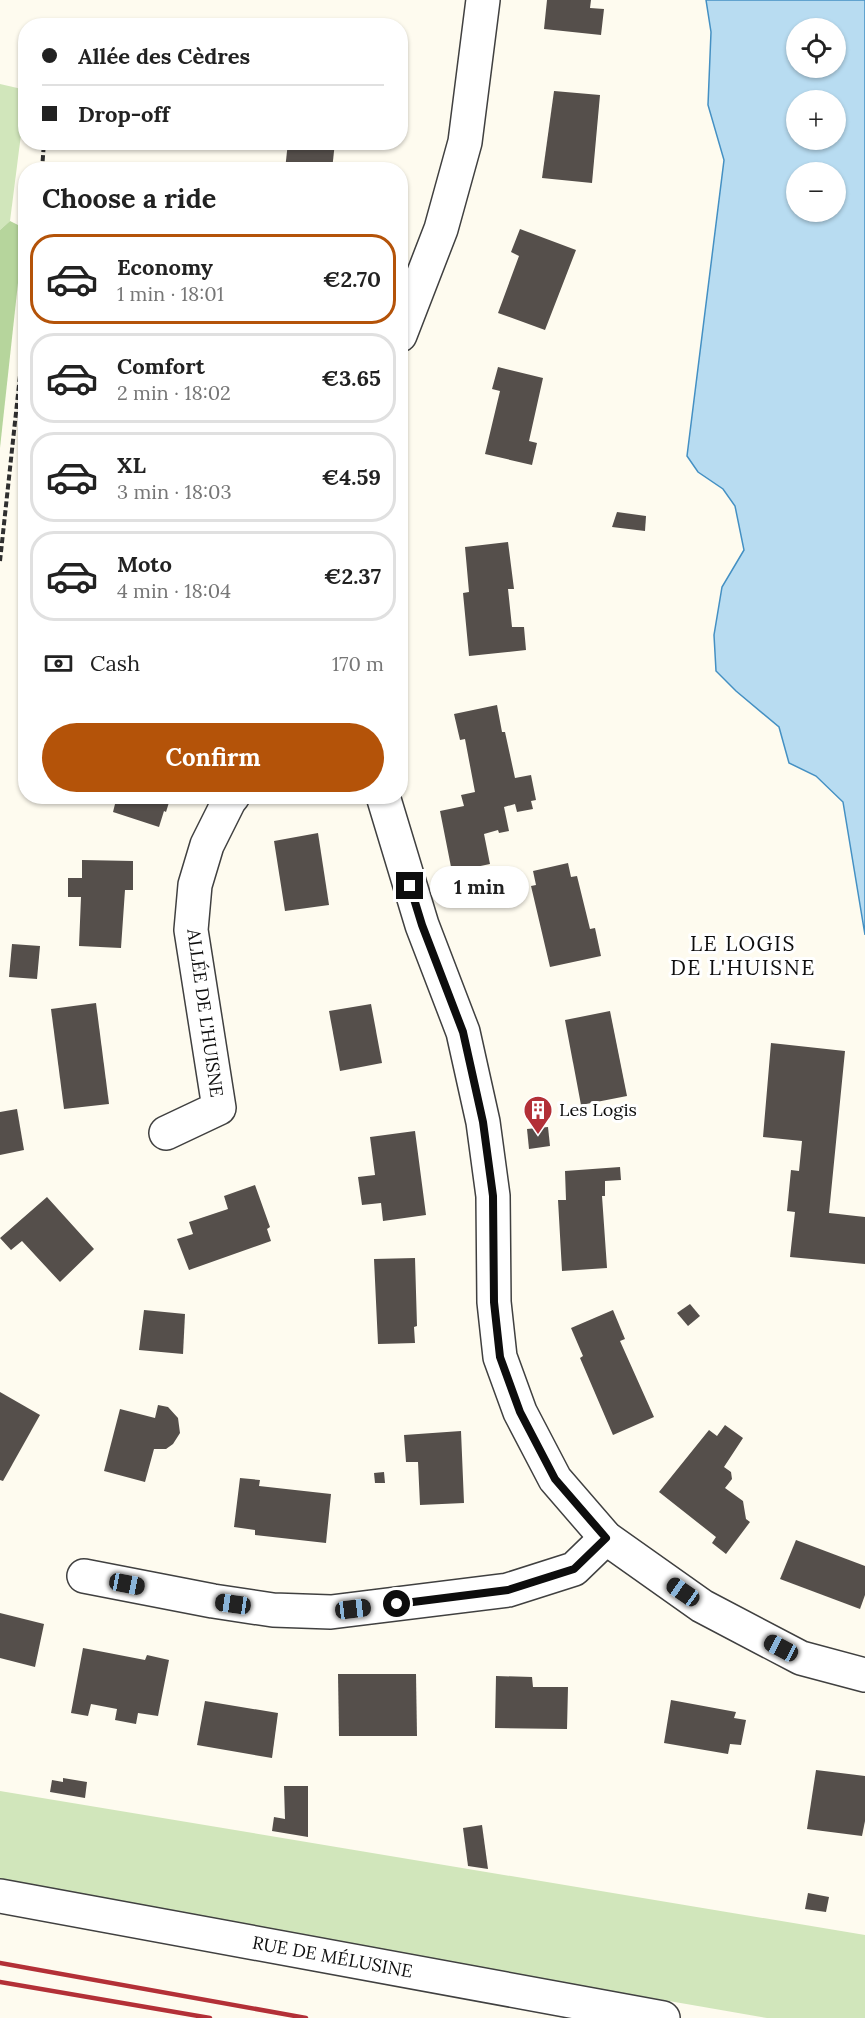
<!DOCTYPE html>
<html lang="en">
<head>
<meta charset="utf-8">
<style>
  :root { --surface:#fff; --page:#f2f2f2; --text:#222; --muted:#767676; --line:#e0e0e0; --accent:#b45309 }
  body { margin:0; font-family:Lora,serif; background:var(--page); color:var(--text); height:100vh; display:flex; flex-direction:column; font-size:22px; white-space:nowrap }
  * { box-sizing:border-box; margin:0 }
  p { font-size:20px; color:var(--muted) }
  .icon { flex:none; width:33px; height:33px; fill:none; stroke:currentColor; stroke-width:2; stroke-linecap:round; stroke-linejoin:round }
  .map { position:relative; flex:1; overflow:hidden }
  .details { position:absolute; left:18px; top:162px; width:390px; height:642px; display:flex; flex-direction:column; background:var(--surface); border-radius:24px; box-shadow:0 2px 4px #0004 }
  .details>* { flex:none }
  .guide { position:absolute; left:18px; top:18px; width:390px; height:132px; border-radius:24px; box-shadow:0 2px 4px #0004; display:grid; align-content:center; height:132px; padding:0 24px; background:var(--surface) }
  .fabs { position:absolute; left:786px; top:18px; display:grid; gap:12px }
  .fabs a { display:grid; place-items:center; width:60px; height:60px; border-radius:50%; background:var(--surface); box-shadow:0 2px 4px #0004; font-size:30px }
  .end { position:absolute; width:27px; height:27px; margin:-14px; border:8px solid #0d0d0d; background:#fff; box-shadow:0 0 0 3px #fff }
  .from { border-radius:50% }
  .bubble { position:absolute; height:42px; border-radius:21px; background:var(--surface); box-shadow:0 2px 4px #0004; font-size:20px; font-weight:700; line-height:42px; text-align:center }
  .car { position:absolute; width:18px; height:36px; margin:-18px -9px; border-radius:8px; box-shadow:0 0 4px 2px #0007; background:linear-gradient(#222 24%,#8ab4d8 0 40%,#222 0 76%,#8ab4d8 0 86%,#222 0) }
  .guide b { display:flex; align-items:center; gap:21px; height:57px; font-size:22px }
  .guide b+b { border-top:2px solid var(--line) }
  .guide i { width:15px; height:15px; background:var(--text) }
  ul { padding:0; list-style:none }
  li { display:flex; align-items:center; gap:18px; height:90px; margin:0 12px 9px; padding:0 12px; border:3px solid var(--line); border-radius:24px }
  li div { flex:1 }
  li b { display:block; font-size:22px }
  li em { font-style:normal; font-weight:700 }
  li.current { border-color:var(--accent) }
  li>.icon { width:54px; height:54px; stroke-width:1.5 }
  h2 { padding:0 24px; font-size:27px; line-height:72px }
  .pay { display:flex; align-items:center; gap:15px; height:66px; padding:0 24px; font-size:22px }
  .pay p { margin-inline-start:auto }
  .button { display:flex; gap:12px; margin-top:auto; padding:12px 24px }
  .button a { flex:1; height:69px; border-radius:36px; background:var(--accent); color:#fff; font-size:24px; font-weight:700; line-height:69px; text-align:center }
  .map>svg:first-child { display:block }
</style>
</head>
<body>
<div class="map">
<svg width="865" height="2018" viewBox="0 0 865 2018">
  <rect width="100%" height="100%" fill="#fefbef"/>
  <g fill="#d1e6bb">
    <polygon points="0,84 26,90 25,103 10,221 0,230"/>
    <polygon points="0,1791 865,1935 865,2018 767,2018 0,1885"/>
  </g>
  <polygon fill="#b6d59c" points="10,221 24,228 0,448 0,230"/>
  <path fill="#b8dcf1" stroke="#4490c3" stroke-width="1.5" fill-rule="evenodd" d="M706,0h159v935l-22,-133 -27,-26 -27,-13 -10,-36 -43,-36 -20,-20 -2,-36 8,-48 22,-37 -9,-44 -12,-17 -25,-17 -11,-16 37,-296 -16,-55 3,-73zM796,28h40v40h-40zM796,100h40v40h-40zM796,172h40v40h-40z"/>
  <g fill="#554f4b">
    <polygon points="547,0 591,0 590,8 604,9 601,35 544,29"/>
    <polygon points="554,91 600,95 592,183 542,178"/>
    <polygon points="288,142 335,142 332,170 285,170"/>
    <polygon points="520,229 576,250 545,330 498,313 519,256 511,252"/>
    <polygon points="498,367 543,378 529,441 537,443 532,465 485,454 500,391 492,389"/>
    <polygon points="617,512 646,516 645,531 612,527"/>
    <polygon points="508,542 514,589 508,589 512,627 524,627 526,650 469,656 463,593 469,592 465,547"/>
    <polygon points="497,705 502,732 505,732 515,778 531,775 536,800 531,801 533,809 517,812 515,804 504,807 509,831 499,833 498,830 484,834 490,864 452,872 440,811 464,806 461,795 475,792 465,739 460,740 454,714"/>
    <polygon points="117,796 125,797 171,796 166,812 164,811 159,827 113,812"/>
    <polygon points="318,833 329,905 285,911 274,841"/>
    <polygon points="82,860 133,861 133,890 125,890 121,948 79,946 81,897 68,897 68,878 82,878"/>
    <polygon points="568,863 571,877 577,876 590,929 595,928 601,956 550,967 531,886 536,885 533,871"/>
    <polygon points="12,944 40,946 37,979 9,977"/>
    <polygon points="96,1003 109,1104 64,1109 51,1009"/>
    <polygon points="371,1004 382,1063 340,1071 329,1011"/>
    <polygon points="610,1011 627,1096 581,1105 565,1020"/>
    <polygon points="771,1043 845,1051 829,1213 865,1217 865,1264 790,1257 795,1212 787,1211 791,1170 799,1171 802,1141 763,1137"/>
    <polygon points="17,1109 24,1150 0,1155 0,1112"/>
    <polygon points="548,1127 550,1146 529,1149 527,1129"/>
    <polygon points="415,1131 426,1215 383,1221 381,1203 362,1205 358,1177 375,1175 370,1137"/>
    <polygon points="620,1167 621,1180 605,1181 605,1196 602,1196 607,1268 562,1271 558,1200 566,1200 565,1171"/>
    <polygon points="255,1185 270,1227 267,1229 271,1241 189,1270 177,1239 193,1234 189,1222 228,1209 224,1196"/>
    <polygon points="47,1197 94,1249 60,1282 22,1241 11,1250 0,1238"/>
    <polygon points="415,1258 417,1326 414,1327 415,1343 378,1344 374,1259"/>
    <polygon points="690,1304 700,1316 688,1326 677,1313"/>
    <polygon points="144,1310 185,1314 183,1354 139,1350"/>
    <polygon points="613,1310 625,1339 620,1341 654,1417 613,1435 580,1358 583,1356 571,1328"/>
    <polygon points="0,1392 40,1415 3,1481 0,1480"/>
    <polygon points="158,1405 168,1407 178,1418 180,1433 173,1444 166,1449 154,1449 145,1482 104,1471 120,1409 155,1418"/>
    <polygon points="725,1425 743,1438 724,1467 731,1472 732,1479 725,1488 743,1501 746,1519 750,1522 726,1554 712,1543 716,1537 659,1492 709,1430 717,1436"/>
    <polygon points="461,1431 464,1503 420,1505 418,1462 406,1462 404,1435"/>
    <polygon points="384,1472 385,1483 375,1483 374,1473"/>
    <polygon points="240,1478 260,1480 259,1486 331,1494 326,1543 255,1535 255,1530 234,1527"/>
    <polygon points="796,1540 865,1566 865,1595 860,1609 780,1579"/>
    <polygon points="0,1613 44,1624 35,1667 0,1658"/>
    <polygon points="83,1648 145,1660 147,1655 169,1660 158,1716 138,1713 136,1724 115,1720 117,1709 91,1704 88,1716 71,1713"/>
    <polygon points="338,1674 416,1674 417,1736 339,1736"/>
    <polygon points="496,1676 532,1677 533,1687 568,1687 567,1729 495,1728"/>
    <polygon points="671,1700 736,1712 734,1718 746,1720 741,1745 730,1744 728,1754 664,1743"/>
    <polygon points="205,1701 278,1713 272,1758 197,1745"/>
    <polygon points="816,1770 865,1776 865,1821 862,1836 807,1829"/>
    <polygon points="63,1778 87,1782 85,1798 50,1792 52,1780 63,1782"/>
    <polygon points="284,1786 308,1786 308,1837 272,1831 274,1817 285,1819"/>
    <polygon points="482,1825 488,1869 468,1866 463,1828"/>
    <polygon points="808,1893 829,1897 826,1912 805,1909"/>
  </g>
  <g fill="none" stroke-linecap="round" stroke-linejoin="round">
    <g stroke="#404040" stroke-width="36">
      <g id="street">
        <polyline points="400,335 441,229 465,142 483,0"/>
        <polyline points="383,796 422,925 463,1032 483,1122 493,1196 494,1302 500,1357 520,1412 555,1479 606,1538 702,1606 801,1658 865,1675"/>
        <polyline points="166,1133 219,1108 191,930 195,885 207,845 229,801 233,796"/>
        <polyline points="84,1576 213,1601 273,1610 331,1612 508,1590 574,1569 606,1538"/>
        <path id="s1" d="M0,1896l663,122"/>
      </g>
    </g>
    <g stroke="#2f2f2f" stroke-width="4" stroke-dasharray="6 3" stroke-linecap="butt">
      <polyline points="42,170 44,142"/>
      <polyline points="0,561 26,320"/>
    </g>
    <use href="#street" stroke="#fff" stroke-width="33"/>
    <g stroke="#b33037" stroke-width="4.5">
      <polyline points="0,1963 306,2018"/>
      <polyline points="0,1982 210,2018"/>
    </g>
  </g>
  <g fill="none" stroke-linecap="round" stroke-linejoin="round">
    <polyline stroke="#0d0d0d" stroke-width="8" points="397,1604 508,1590 574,1569 606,1538 555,1479 520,1412 500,1357 494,1302 493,1196 483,1122 463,1032 422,925 410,886"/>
  </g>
  <defs>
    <g id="building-pin" transform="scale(1.5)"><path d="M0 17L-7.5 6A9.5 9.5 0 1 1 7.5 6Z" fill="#b33037" stroke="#fff"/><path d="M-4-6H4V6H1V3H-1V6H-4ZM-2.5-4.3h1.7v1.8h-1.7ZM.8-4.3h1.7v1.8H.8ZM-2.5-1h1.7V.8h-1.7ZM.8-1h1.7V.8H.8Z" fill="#fff"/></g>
  </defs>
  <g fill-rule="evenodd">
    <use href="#building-pin" x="538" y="1110"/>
  </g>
  <g text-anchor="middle" stroke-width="6" stroke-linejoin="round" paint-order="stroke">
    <g font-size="18" fill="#0d0d0d" stroke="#fff">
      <text transform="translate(205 1013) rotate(82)" y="6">ALLÉE DE L'HUISNE</text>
      <text dy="6" stroke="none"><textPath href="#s1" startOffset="338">RUE DE MÉLUSINE</textPath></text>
    </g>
    <g font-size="18" fill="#0d0d0d" stroke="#fff" text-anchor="start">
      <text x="559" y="1116">Les Logis</text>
    </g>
    <g font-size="21" letter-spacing="1.5" fill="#0d0d0d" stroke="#fff">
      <text x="743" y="951">LE LOGIS<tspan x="743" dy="24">DE L'HUISNE</tspan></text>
    </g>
  </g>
</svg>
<div class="fabs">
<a><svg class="icon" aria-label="locate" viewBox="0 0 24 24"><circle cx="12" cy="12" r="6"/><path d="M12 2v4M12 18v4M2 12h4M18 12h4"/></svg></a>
<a>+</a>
<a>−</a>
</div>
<i class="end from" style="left:397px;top:1604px"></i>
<i class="end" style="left:410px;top:886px"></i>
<div class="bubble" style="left:430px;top:866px;width:99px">1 min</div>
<i class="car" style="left:127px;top:1584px;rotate:101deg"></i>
<i class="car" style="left:683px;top:1592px;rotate:305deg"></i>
<i class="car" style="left:233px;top:1604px;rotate:278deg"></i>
<i class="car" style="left:353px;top:1609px;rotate:83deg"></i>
<i class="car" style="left:781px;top:1648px;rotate:298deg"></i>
<div class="guide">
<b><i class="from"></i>Allée des Cèdres</b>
<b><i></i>Drop-off</b>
</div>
<section class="details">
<h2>Choose a ride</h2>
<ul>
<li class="current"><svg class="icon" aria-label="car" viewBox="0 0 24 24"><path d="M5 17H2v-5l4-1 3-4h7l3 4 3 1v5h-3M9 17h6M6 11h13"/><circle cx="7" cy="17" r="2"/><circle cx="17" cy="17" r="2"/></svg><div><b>Economy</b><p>1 min · 18:01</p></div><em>€2.70</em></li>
<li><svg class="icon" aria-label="car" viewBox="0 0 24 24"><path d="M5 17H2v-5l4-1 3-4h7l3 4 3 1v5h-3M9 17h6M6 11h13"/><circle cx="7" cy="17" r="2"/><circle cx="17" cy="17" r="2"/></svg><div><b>Comfort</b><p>2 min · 18:02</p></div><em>€3.65</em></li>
<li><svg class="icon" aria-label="car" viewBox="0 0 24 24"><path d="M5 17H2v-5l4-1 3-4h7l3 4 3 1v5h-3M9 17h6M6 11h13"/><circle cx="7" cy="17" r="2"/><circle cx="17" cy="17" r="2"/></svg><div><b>XL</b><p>3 min · 18:03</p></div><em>€4.59</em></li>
<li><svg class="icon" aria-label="car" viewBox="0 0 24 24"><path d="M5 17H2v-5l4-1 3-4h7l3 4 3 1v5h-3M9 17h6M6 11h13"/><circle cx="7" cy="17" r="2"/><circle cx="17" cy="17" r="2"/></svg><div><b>Moto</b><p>4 min · 18:04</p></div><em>€2.37</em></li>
</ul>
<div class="pay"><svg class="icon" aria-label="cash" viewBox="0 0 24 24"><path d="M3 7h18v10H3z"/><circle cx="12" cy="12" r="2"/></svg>Cash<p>170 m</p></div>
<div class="button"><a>Confirm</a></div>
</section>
</div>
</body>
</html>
